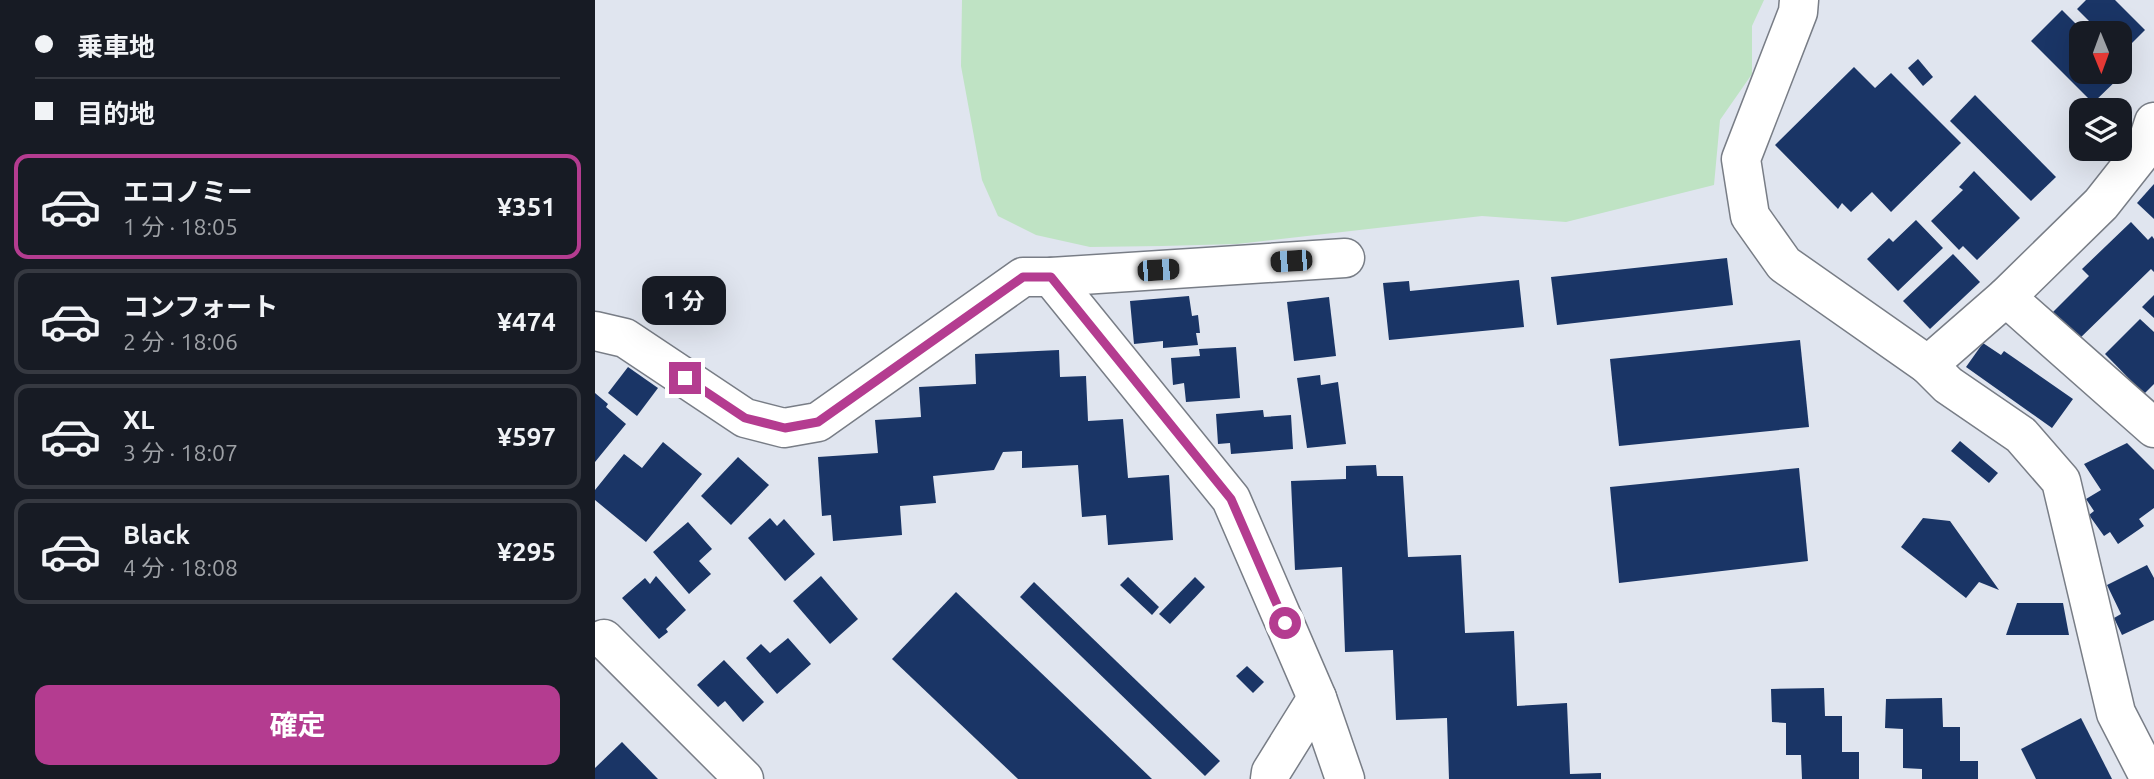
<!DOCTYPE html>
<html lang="ja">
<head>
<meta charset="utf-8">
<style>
  :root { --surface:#171b24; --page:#20242c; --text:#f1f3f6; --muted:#9ea1a6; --line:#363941; --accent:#b43c90 }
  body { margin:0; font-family:Ubuntu,"Noto Sans JP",sans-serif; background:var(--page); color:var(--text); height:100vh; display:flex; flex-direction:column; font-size:26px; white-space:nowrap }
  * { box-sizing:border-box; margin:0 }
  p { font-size:23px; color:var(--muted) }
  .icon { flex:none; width:38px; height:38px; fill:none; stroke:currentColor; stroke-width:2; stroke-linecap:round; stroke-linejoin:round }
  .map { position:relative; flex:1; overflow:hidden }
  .sheet { display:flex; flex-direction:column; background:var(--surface); width:595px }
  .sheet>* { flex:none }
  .guide { display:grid; align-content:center; height:154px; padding:0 35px; background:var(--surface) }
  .needle { width:46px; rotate:179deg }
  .tools { position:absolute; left:1474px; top:21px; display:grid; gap:14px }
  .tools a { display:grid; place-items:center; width:63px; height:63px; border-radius:14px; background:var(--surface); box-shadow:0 7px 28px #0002; font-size:35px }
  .end { position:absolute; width:32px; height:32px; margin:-16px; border:9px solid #b43c90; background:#fff; box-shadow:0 0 0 4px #fff }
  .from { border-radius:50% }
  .bubble { position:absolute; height:49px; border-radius:14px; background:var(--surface); box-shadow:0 7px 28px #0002; font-size:23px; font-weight:700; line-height:49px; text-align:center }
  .car { position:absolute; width:21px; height:42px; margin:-21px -10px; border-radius:9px; box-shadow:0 0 5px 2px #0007; background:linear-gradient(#222 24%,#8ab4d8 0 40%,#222 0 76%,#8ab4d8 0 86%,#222 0) }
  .guide b { display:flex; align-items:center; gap:24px; height:66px; font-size:26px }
  .guide b+b { border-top:2px solid var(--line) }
  .guide i { width:18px; height:18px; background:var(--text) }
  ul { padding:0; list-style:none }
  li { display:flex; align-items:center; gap:21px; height:105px; margin:0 14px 10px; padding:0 21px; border:4px solid var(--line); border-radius:14px }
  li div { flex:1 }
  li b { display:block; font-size:26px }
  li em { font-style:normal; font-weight:700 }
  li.current { border-color:var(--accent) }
  li>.icon { width:63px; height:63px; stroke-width:1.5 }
  .button { display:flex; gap:14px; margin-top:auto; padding:14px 35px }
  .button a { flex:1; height:80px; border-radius:14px; background:var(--accent); color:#fff; font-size:28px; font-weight:700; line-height:80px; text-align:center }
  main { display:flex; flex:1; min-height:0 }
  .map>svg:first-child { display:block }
</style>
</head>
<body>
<main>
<section class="sheet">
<div class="guide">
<b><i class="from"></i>乗車地</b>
<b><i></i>目的地</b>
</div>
<ul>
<li class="current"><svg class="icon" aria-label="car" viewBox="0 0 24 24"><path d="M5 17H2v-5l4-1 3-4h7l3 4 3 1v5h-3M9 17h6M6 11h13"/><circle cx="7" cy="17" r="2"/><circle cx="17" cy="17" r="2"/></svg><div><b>エコノミー</b><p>1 分 · 18:05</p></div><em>¥351</em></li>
<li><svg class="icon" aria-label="car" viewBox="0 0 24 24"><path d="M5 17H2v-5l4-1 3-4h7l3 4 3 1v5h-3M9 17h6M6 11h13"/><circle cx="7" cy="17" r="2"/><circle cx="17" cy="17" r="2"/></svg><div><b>コンフォート</b><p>2 分 · 18:06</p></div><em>¥474</em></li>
<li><svg class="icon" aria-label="car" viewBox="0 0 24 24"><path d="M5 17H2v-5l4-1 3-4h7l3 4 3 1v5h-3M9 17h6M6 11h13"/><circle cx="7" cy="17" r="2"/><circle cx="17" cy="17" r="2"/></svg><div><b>XL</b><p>3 分 · 18:07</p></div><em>¥597</em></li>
<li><svg class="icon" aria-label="car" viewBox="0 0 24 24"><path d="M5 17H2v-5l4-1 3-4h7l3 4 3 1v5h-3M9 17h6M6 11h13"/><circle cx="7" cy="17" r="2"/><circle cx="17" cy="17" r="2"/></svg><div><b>Black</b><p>4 分 · 18:08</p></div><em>¥295</em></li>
</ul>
<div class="button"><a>確定</a></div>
</section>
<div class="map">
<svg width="1559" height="779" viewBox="0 0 1559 779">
  <rect width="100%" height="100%" fill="#e0e5ef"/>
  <polygon fill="#bfe3c4" points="367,0 1169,0 1157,26 1157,74 1125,120 1119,185 971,222 887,216 642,244 567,246 495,247 441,235 403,216 387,180 366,66"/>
  <g fill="#1a3566">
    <polygon points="1491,0 1520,0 1550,30 1526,54 1524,33 1506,33 1482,9"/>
    <polygon points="1467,10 1490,33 1486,33 1486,72 1524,72 1524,68 1529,73 1498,103 1436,41"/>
    <polygon points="1323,59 1338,77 1328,86 1313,68"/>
    <polygon points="1259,67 1280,88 1296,73 1366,143 1296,212 1277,192 1256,212 1247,203 1243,209 1180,145"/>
    <polygon points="1380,95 1461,177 1436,201 1355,121"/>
    <polygon points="1379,171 1425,218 1382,260 1368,246 1364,250 1336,221 1368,190 1364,187"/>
    <polygon points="1559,184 1559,219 1542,203"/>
    <polygon points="1321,220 1348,248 1303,291 1272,259 1294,238 1298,242"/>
    <polygon points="1536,222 1553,240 1557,236 1559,239 1559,272 1556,269 1481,342 1455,315 1494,276 1487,269"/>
    <polygon points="1358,254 1385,282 1335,329 1308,301"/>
    <polygon points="1132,258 1138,305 962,325 956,277"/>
    <polygon points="924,280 929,327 794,340 788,283 814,281 815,291"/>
    <polygon points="1559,295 1559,318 1547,307"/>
    <polygon points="594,296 597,316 603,315 605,333 601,333 603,345 568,348 568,341 539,344 535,301"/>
    <polygon points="734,297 741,356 699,361 692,302"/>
    <polygon points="1545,319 1559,332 1559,384 1549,394 1510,354"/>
    <polygon points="1205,340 1214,427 1024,446 1015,359"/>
    <polygon points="1388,343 1406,355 1409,351 1478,399 1457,428 1371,367"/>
    <polygon points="641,347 645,398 591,402 589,383 578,385 576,358 605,356 604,349"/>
    <polygon points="464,350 465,377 491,376 493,421 528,419 533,478 574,475 578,540 513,545 511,515 487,517 483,465 427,468 427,451 408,452 399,470 338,476 341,503 305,506 307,535 238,541 236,515 227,516 223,457 283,453 280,420 326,417 324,387 381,384 380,354"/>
    <polygon points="33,367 63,388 42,416 13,393"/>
    <polygon points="725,375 726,385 743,382 751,444 712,448 702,378"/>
    <polygon points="0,393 13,404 11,407 31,424 0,462"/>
    <polygon points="668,410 669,417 696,415 698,449 636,454 635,443 623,444 621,414"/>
    <polygon points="1365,441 1403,473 1394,483 1356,451"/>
    <polygon points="68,442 107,474 51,542 0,500 0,490 29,454 47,468"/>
    <polygon points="1532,443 1559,470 1559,508 1544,519 1549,526 1523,544 1515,532 1509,536 1494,515 1499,511 1491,499 1506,490 1489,464"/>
    <polygon points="143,457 174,485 136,525 106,496"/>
    <polygon points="781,465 782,476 808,476 813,557 866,555 870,633 919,631 922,706 972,703 975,774 1006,773 1006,779 854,779 852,718 801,720 798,650 750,652 747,567 700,570 696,481 751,479 751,466"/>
    <polygon points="1204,468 1213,561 1024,583 1015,487"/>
    <polygon points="175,518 182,526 189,519 220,554 190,581 153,538"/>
    <polygon points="1328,518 1355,521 1404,590 1384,582 1371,598 1306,547"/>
    <polygon points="93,522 117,549 104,561 116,574 94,594 58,552"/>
    <polygon points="1552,565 1559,578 1559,620 1527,635 1519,618 1526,614 1512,585"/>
    <polygon points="61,576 91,610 71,629 73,632 64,639 27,598 50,578 55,584"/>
    <polygon points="226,576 263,619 235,644 198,601"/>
    <polygon points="533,577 564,607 557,615 525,585"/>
    <polygon points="600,577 610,587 575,624 564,614"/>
    <polygon points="439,582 625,761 610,776 425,597"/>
    <polygon points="361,592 506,730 557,779 423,779 297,659"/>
    <polygon points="1422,603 1468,603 1474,635 1411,635"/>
    <polygon points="193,638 216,664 182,694 151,658 166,644 175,653"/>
    <polygon points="129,660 169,702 148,722 130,701 123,707 102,685"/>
    <polygon points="652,666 669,682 658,693 641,676"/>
    <polygon points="1229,688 1230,716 1247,716 1247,752 1264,752 1264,779 1207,779 1206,755 1191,755 1191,723 1177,722 1176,689"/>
    <polygon points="1347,698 1348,727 1365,727 1365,761 1383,761 1383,779 1327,779 1327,769 1308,768 1308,729 1290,728 1291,699"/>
    <polygon points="1486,718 1517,779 1441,779 1426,749"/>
    <polygon points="27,742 63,779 0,779 0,768"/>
  </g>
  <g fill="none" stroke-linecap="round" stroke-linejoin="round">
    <g stroke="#787d86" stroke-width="41">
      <g id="minor">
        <polyline points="1204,0 1203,12 1146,159 1155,216 1189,264 1333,365 1411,297 1559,428"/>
        <polyline points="456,277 750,258"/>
        <polyline points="1411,297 1506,204 1551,147 1559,122"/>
        <polyline points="0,331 30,338 150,418 189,428 223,422 428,277 456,277 636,499 722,698 750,779"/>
        <polyline points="1333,365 1353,385 1426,435 1466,481 1521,713 1555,779"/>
        <polyline points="9,639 149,779"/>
        <polyline points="675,779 676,772 722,698"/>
      </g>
    </g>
    <use href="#minor" stroke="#fff" stroke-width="38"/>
  </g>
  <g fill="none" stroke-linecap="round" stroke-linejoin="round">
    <polyline stroke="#b43c90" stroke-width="9" points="90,378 150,418 190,428 223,422 428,277 456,277 636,499 690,623"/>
  </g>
</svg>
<div class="tools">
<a><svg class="needle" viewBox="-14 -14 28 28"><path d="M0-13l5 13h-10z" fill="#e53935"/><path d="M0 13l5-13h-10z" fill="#9ea1a6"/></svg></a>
<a><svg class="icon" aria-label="layers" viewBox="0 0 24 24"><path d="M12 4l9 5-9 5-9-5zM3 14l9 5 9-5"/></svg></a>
</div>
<i class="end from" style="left:690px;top:623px"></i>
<i class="end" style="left:90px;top:378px"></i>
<div class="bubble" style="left:47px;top:276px;width:84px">1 分</div>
<i class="car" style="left:696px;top:261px;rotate:266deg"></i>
<i class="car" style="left:563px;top:270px;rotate:86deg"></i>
</div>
</main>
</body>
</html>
